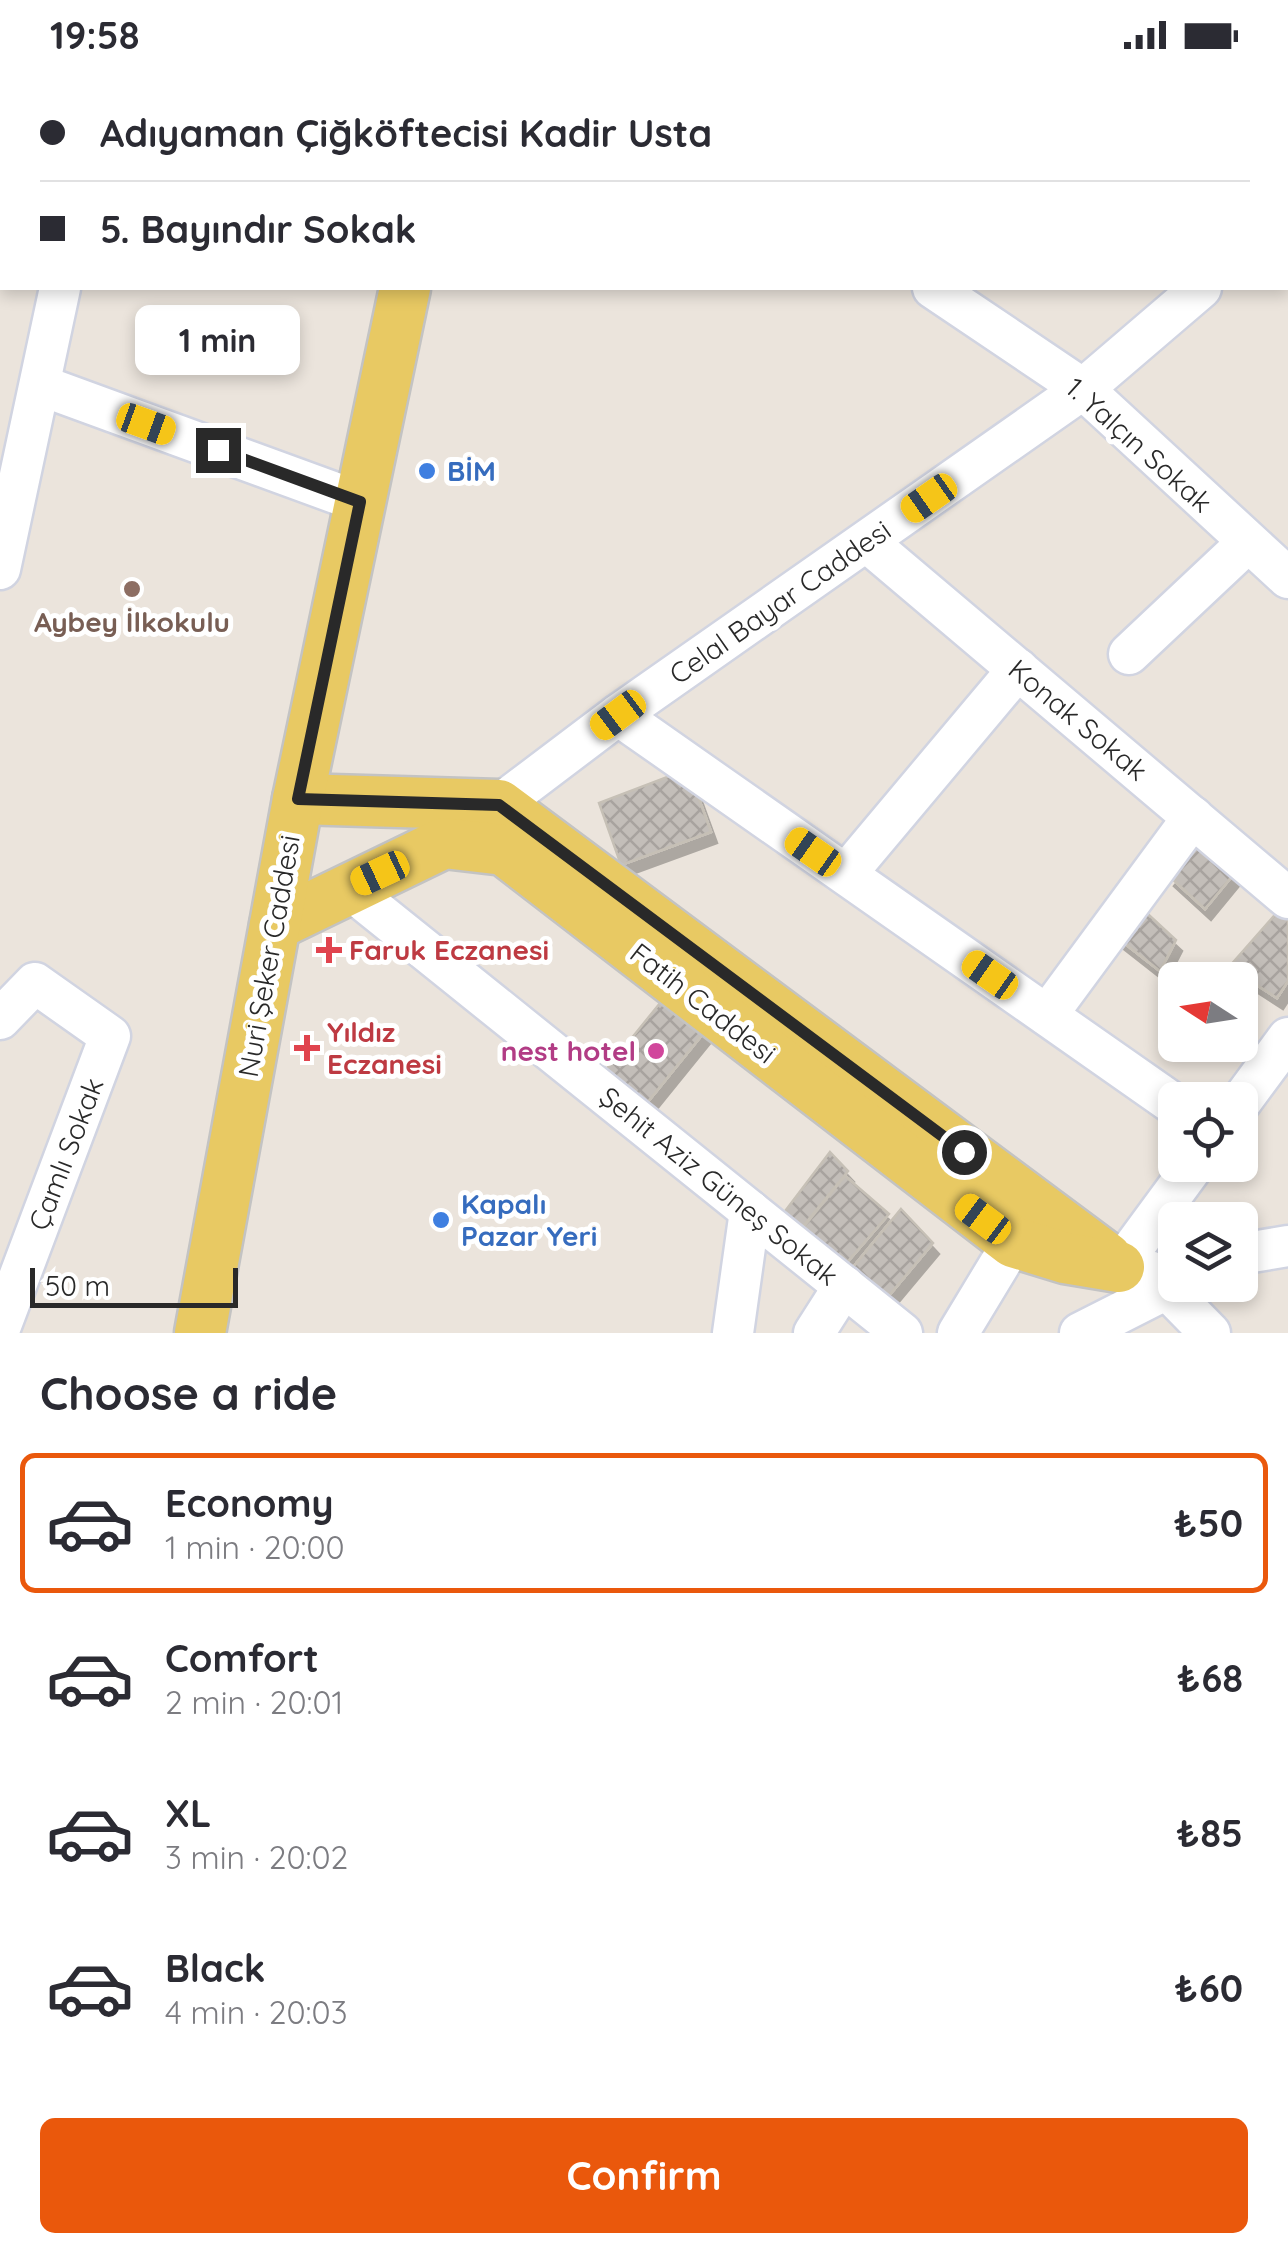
<!DOCTYPE html>
<html lang="en">
<head>
<meta charset="utf-8">
<style>
  :root { --surface:#fff; --page:#f7f7f7; --text:#2b2b33; --muted:#7c7c81; --line:#e1e1e2; --accent:#ea580c }
  body { margin:0; font-family:Quicksand,sans-serif; background:var(--page); color:var(--text); height:100vh; display:flex; flex-direction:column; font-size:38px; white-space:nowrap }
  * { box-sizing:border-box; margin:0 }
  p { font-size:32px; color:var(--muted) }
  .icon { flex:none; width:55px; height:55px; fill:none; stroke:currentColor; stroke-width:2; stroke-linecap:round; stroke-linejoin:round }
  .map { position:relative; height:1263px; overflow:hidden }
  .side { display:flex; flex-direction:column; background:var(--surface); flex:1 }
  .side>* { flex:none }
  .hud { position:absolute; left:0px; top:0px; width:1290px; height:220px; box-shadow:0 5px 15px #0003; display:grid; align-content:center; height:220px; padding:0 40px; background:var(--surface) }
  .needle { width:65px; rotate:282deg }
  .fabs { position:absolute; left:1158px; top:892px; display:grid; gap:20px }
  .fabs a { display:grid; place-items:center; width:100px; height:100px; border-radius:15px; background:var(--surface); box-shadow:0 5px 15px #0003; font-size:50px }
  .scale { position:absolute; left:30px; bottom:25px; width:208px; box-sizing:border-box; padding-left:10px; border:5px solid #292929; border-top:0; font-size:28px; line-height:35px; white-space:nowrap; color:#292929; -webkit-text-stroke:8px #fff; paint-order:stroke }
  .end { position:absolute; width:45px; height:45px; margin:-22px; border:12px solid #292929; background:#fff; box-shadow:0 0 0 5px #fff }
  .from { border-radius:50% }
  .bubble { position:absolute; height:70px; border-radius:15px; background:var(--surface); box-shadow:0 5px 15px #0003; font-size:32px; font-weight:800; line-height:70px; text-align:center }
  .car { position:absolute; width:30px; height:60px; margin:-30px -15px; border-radius:12px; box-shadow:0 0 8px 2px #0007; background:linear-gradient(#f5c518 24%,#345 0 40%,#f5c518 0 76%,#345 0 86%,#f5c518 0) }
  .hud b { display:flex; align-items:center; gap:35px; height:95px; font-size:38px }
  .hud b+b { border-top:2px solid var(--line) }
  .hud i { width:25px; height:25px; background:var(--text) }
  ul { padding:0; list-style:none }
  li { display:flex; align-items:center; gap:30px; height:140px; margin:0 20px 15px; padding:0 20px; border:5px solid transparent; border-radius:15px }
  li div { flex:1 }
  li b { display:block; font-size:38px }
  li em { font-style:normal; font-weight:800 }
  li.current { border-color:var(--accent) }
  li>.icon { width:90px; height:90px; stroke-width:1.5 }
  h2 { padding:0 40px; font-size:45px; line-height:120px }
  .button { display:flex; gap:20px; margin-top:auto; padding:20px 40px }
  .button a { flex:1; height:115px; border-radius:15px; background:var(--accent); color:#fff; font-size:40px; font-weight:800; line-height:115px; text-align:center }
  .status { display:flex; justify-content:space-between; align-items:center; height:70px; padding:0 50px; background:var(--surface); direction:ltr }
  .status svg { height:28px; fill:currentColor }
  .map>svg:first-child { display:block }
</style>
</head>
<body>
<div class="status"><b>19:58</b><svg viewBox="0 0 49 12"><path d="M0 12V9h3v3zM5 12V6h3v6zM10 12V3h3v9zM15 12V0h3v12zM26 1h20v11H26zM47 4h2v5h-2z"/></svg></div>
<div class="map">
<svg width="1288" height="1263" viewBox="0 0 1288 1263">
  <defs>
    <pattern id="building-cross-hatch" width="8" height="8" patternUnits="userSpaceOnUse" patternTransform="scale(2.5)"><rect width="8" height="8" fill="#c3beb9"/><path d="M0 0l8 8M0 8l8-8" fill="none" stroke="#a8a39f"/></pattern>
    <filter id="shadow"><feDropShadow dx="6" dy="11" stdDeviation="0" flood-color="#0004"/></filter>
  </defs>
  <rect width="100%" height="100%" fill="#ebe4dc"/>
  <g fill="url(#building-cross-hatch)" stroke="#c6c0b6" stroke-width="2.5" filter="url(#shadow)">
    <polygon points="688,699 711,762 621,795 599,733"/>
    <polygon points="1194,772 1233,805 1205,839 1168,805"/>
    <polygon points="1137,834 1176,870 1160,901 1114,865"/>
    <polygon points="1281,838 1288,846 1288,911 1277,928 1229,897"/>
    <polygon points="665,927 706,960 646,1034 605,1001"/>
    <polygon points="830,1082 848,1101 799,1161 783,1144"/>
    <polygon points="845,1106 889,1144 836,1205 794,1169"/>
    <polygon points="901,1139 933,1173 881,1235 845,1207"/>
  </g>
  <g fill="none" stroke-linecap="round" stroke-linejoin="round">
    <g stroke="#d1d4e1" stroke-width="45">
      <g id="minor">
        <polyline points="582,0 587,2"/>
        <polyline points="106,2 107,0"/>
        <polyline points="724,2 726,0"/>
        <polyline points="1054,2 1056,0"/>
        <polyline points="933,218 1083,319 1288,508"/>
        <polyline points="40,315 360,432"/>
        <polyline points="867,472 1288,828"/>
        <polyline points="0,499 60,218"/>
        <polyline points="1129,584 1247,473"/>
        <polyline points="618,645 1175,1035"/>
        <polyline points="499,735 618,645 1083,319 1201,218"/>
        <polyline points="846,804 1018,599"/>
        <polyline points="348,818 902,1263"/>
        <polyline points="1047,945 1193,747"/>
        <polyline points="0,949 35,913 110,966 0,1258"/>
        <polyline points="1240,1033 1288,968"/>
        <polyline points="1240,1184 1288,1176"/>
        <polyline points="1119,1197 1194,1095"/>
        <polyline points="1149,1201 1210,1263"/>
        <polyline points="733,1263 750,1141"/>
        <polyline points="814,1263 844,1216"/>
        <polyline points="958,1263 1013,1172"/>
        <polyline points="1080,1263 1167,1219"/>
      </g>
    </g>
    <g stroke="#c3c3c3" stroke-width="55">
      <g id="major">
        <polyline points="451,2 452,0"/>
        <polyline points="298,729 499,735 1107,1188"/>
        <polyline points="275,855 444,773 504,780 1013,1172 1065,1188 1119,1197"/>
        <polyline points="200,1263 298,729 405,218"/>
      </g>
    </g>
    <use href="#minor" stroke="#fff" stroke-width="40"/>
    <use href="#major" stroke="#e8c963" stroke-width="50"/>
  </g>
  <g fill="none" stroke-linecap="round" stroke-linejoin="round">
    <polyline stroke="#292929" stroke-width="12" points="218,380 360,432 298,729 499,735 964,1082"/>
  </g>
  <g fill="#3f7fe0" stroke="#fff" stroke-width="4">
    <circle cx="427" cy="401" r="10"/>
    <circle cx="441" cy="1150" r="10"/>
  </g>
  <circle fill="#8d6e63" stroke="#fff" stroke-width="4" cx="132" cy="519" r="10"/>
  <g fill="#e0444e" stroke="#fff" stroke-width="4">
    <path d="M324 865h10v10h10v10h-10v10h-10v-10h-10v-10h10z"/>
    <path d="M302 963h10v10h10v10h-10v10h-10v-10h-10v-10h10z"/>
  </g>
  <circle fill="#d1479c" stroke="#fff" stroke-width="4" cx="656" cy="981" r="10"/>
  <g text-anchor="middle" stroke-width="10" stroke-linejoin="round" paint-order="stroke">
    <g font-size="28" fill="#292929" stroke="#fff">
      <text transform="translate(1139 375) rotate(42)" y="10">1. Yalçın Sokak</text>
      <text transform="translate(780 532) rotate(-35)" y="10">Celal Bayar Caddesi</text>
      <text transform="translate(1078 650) rotate(40)" y="10">Konak Sokak</text>
      <text transform="translate(269 886) rotate(-80)" y="10">Nuri Şeker Caddesi</text>
      <text transform="translate(703 933) rotate(38)" y="10">Fatih Caddesi</text>
      <text transform="translate(66 1084) rotate(-69)" y="10">Çamlı Sokak</text>
      <text transform="translate(719 1116) rotate(39)" y="10">Şehit Aziz Güneş Sokak</text>
    </g>
    <g font-size="28" font-weight="bold" fill="#366cbe" stroke="#fff" text-anchor="start">
      <text x="447" y="411">BİM</text>
      <text x="461" y="1144">Kapalı<tspan x="461" dy="32">Pazar Yeri</tspan></text>
    </g>
    <g font-size="28" font-weight="bold" fill="#785e54" stroke="#fff">
      <text x="132" y="562">Aybey İlkokulu</text>
    </g>
    <g font-size="28" font-weight="bold" fill="#be3a42" stroke="#fff" text-anchor="start">
      <text x="349" y="890">Faruk Eczanesi</text>
      <text x="327" y="972">Yıldız<tspan x="327" dy="32">Eczanesi</tspan></text>
    </g>
    <g font-size="28" font-weight="bold" fill="#b23c85" stroke="#fff" text-anchor="end">
      <text x="636" y="991">nest hotel</text>
    </g>
  </g>
</svg>
<div class="fabs">
<a><svg class="needle" viewBox="-14 -14 28 28"><path d="M0-13l5 13h-10z" fill="#e53935"/><path d="M0 13l5-13h-10z" fill="#7c7c81"/></svg></a>
<a><svg class="icon" aria-label="locate" viewBox="0 0 24 24"><circle cx="12" cy="12" r="6"/><path d="M12 2v4M12 18v4M2 12h4M18 12h4"/></svg></a>
<a><svg class="icon" aria-label="layers" viewBox="0 0 24 24"><path d="M12 4l9 5-9 5-9-5zM3 14l9 5 9-5"/></svg></a>
</div>
<div class="scale">50 m</div>
<i class="end from" style="left:964px;top:1082px"></i>
<i class="end" style="left:218px;top:380px"></i>
<div class="bubble" style="left:135px;top:235px;width:165px">1 min</div>
<i class="car" style="left:146px;top:354px;rotate:110deg"></i>
<i class="car" style="left:929px;top:428px;rotate:235deg"></i>
<i class="car" style="left:618px;top:645px;rotate:233deg"></i>
<i class="car" style="left:813px;top:782px;rotate:305deg"></i>
<i class="car" style="left:380px;top:803px;rotate:245deg"></i>
<i class="car" style="left:990px;top:905px;rotate:305deg"></i>
<i class="car" style="left:983px;top:1149px;rotate:307deg"></i>
<div class="hud">
<b><i class="from"></i>Adıyaman Çiğköftecisi Kadir Usta</b>
<b><i></i>5. Bayındır Sokak</b>
</div>
</div>
<section class="side">
<h2>Choose a ride</h2>
<ul>
<li class="current"><svg class="icon" aria-label="car" viewBox="0 0 24 24"><path d="M5 17H2v-5l4-1 3-4h7l3 4 3 1v5h-3M9 17h6M6 11h13"/><circle cx="7" cy="17" r="2"/><circle cx="17" cy="17" r="2"/></svg><div><b>Economy</b><p>1 min · 20:00</p></div><em>₺50</em></li>
<li><svg class="icon" aria-label="car" viewBox="0 0 24 24"><path d="M5 17H2v-5l4-1 3-4h7l3 4 3 1v5h-3M9 17h6M6 11h13"/><circle cx="7" cy="17" r="2"/><circle cx="17" cy="17" r="2"/></svg><div><b>Comfort</b><p>2 min · 20:01</p></div><em>₺68</em></li>
<li><svg class="icon" aria-label="car" viewBox="0 0 24 24"><path d="M5 17H2v-5l4-1 3-4h7l3 4 3 1v5h-3M9 17h6M6 11h13"/><circle cx="7" cy="17" r="2"/><circle cx="17" cy="17" r="2"/></svg><div><b>XL</b><p>3 min · 20:02</p></div><em>₺85</em></li>
<li><svg class="icon" aria-label="car" viewBox="0 0 24 24"><path d="M5 17H2v-5l4-1 3-4h7l3 4 3 1v5h-3M9 17h6M6 11h13"/><circle cx="7" cy="17" r="2"/><circle cx="17" cy="17" r="2"/></svg><div><b>Black</b><p>4 min · 20:03</p></div><em>₺60</em></li>
</ul>
<div class="button"><a>Confirm</a></div>
</section>
</body>
</html>
